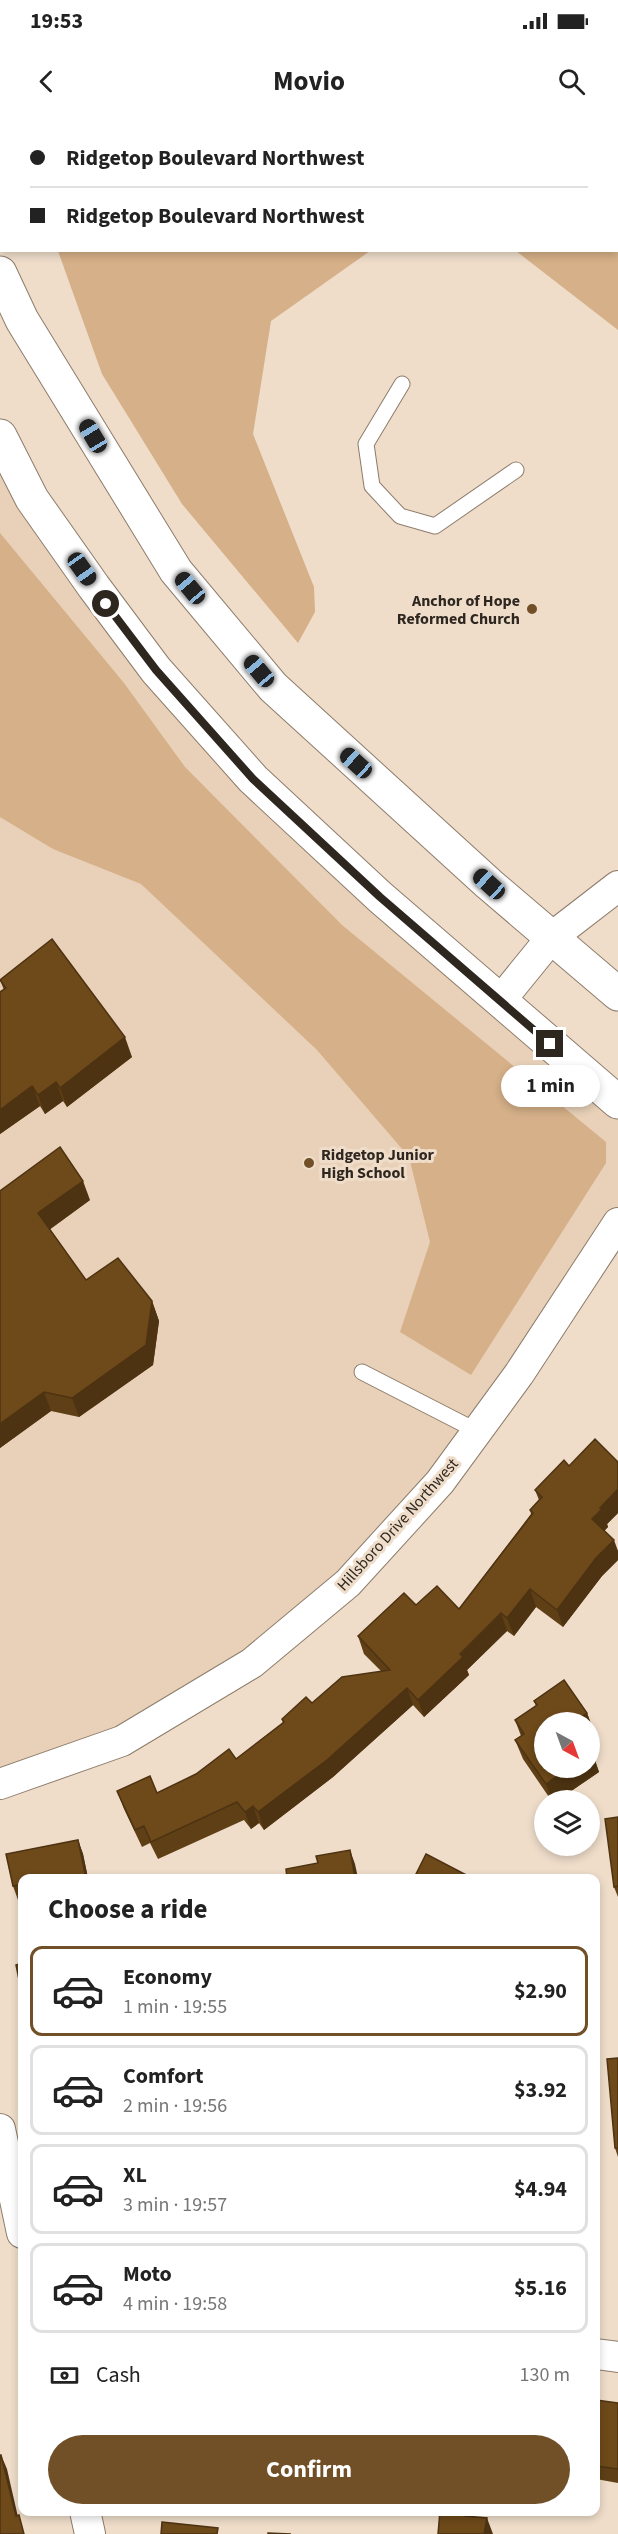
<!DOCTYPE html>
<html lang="en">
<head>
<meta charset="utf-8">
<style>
  :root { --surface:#fff; --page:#f2f2f2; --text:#222; --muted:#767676; --line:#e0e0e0; --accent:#714f27 }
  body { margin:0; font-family:"Source Sans 3",sans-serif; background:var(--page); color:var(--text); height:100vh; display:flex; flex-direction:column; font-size:22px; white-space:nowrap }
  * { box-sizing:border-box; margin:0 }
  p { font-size:20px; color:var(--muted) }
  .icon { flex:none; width:33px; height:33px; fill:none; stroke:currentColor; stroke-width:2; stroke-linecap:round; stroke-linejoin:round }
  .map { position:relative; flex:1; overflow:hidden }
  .drawer { position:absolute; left:18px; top:1754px; width:582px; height:642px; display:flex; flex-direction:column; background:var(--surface); border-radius:12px; box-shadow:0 3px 9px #0003 }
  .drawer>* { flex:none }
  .banner { position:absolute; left:0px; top:0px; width:618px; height:132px; box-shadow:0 3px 9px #0003; display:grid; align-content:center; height:132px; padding:0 30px; background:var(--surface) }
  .needle { width:39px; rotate:139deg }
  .controls { position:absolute; left:534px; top:1592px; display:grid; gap:12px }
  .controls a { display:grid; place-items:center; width:66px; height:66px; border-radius:50%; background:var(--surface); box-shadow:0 3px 9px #0003; font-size:30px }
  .end { position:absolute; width:27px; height:27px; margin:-14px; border:8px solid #2e2720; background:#fff; box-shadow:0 0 0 3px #fff }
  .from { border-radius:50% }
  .bubble { position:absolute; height:42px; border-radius:21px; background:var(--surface); box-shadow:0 3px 9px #0003; font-size:20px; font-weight:700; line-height:42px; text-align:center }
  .car { position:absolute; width:18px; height:36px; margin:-18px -9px; border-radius:8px; box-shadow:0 0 4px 2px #0007; background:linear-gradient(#222 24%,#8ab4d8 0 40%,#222 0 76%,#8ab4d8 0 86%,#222 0) }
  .banner b { display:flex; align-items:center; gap:21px; height:57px; font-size:22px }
  .banner b+b { border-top:2px solid var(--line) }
  .banner i { width:15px; height:15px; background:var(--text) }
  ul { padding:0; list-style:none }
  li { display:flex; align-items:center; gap:18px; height:90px; margin:0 12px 9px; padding:0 18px; border:3px solid var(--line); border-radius:12px }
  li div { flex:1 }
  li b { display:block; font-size:22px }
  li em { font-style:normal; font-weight:700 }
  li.on { border-color:var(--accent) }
  li>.icon { width:54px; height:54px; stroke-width:1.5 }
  h2 { padding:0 30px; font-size:27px; line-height:72px }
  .pay { display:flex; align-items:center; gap:15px; height:66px; padding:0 30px; font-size:22px }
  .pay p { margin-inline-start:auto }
  .action { display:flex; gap:12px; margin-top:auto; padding:12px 30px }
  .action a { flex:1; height:69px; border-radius:36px; background:var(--accent); color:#fff; font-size:24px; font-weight:700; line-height:69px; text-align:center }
  .status { display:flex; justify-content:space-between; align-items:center; height:42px; padding:0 30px; background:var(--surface); direction:ltr }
  .status svg { height:16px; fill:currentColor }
  header { display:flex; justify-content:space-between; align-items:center; height:78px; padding:0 30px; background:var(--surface); font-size:27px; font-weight:700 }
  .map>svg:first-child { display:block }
</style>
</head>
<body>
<div class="status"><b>19:53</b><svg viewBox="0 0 49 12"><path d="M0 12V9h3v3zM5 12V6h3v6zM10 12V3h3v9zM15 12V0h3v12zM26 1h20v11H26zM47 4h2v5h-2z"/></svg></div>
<header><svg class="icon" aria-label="back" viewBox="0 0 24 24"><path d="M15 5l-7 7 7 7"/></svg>Movio<svg class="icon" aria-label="search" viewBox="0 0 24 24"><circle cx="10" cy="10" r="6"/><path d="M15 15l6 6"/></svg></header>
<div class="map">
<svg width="618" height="2414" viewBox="0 0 618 2414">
  <rect width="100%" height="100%" fill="#efddca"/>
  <polygon fill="#e8d1b8" points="0,316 156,550 618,982 618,1103 440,1362 252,1543 0,1664"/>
  <g fill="#d5b088">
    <polygon points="11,0 618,0 618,210 516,131 498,131 616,130 616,2"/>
    <polygon points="58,131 370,131 271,201 253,314 314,467 315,492 298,523 182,384 102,254"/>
    <polygon points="0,413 124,563 185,647 342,805 606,1022 606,1043 471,1255 400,1212 430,1122 409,1037 317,930 141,764 53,729 0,697"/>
  </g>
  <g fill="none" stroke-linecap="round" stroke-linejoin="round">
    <g stroke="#8d7c6b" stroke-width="17">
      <g id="service">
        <polyline points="402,264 366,324 372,366 400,396 435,406 516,350"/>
        <polyline points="362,1252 477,1311"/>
      </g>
    </g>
    <g stroke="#8d7c6b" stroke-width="32">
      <g id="minor">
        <polyline points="500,881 552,817 618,766"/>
        <polyline points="0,1664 122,1621 252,1543 348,1463 440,1362 519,1254 618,1103"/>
        <polyline points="0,2009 22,2113"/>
        <polyline points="596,2234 618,2237"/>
        <polyline points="85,2391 90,2414"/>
      </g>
    </g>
    <g stroke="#8d7c6b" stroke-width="35">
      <g id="secondary">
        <polyline points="0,153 22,200 176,451 273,567 489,764 618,874"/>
        <polyline points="0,316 32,379 94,467 156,550 253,659 380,777 618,982"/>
      </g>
    </g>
    <use href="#service" stroke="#fff" stroke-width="15"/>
    <use href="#minor" stroke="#fff" stroke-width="30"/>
    <use href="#secondary" stroke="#fff" stroke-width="33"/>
  </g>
  <g fill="#5f3f16">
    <polygon points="0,860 132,937 67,987 63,981 45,994 40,986 0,1014 4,870"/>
    <polygon points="0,1071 90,1080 50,1109 86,1160 152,1181 159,1201 153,1245 79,1297 51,1291 0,1328"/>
    <polygon points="618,1342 618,1393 607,1404 608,1407 604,1411 618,1431 618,1440 602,1456 563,1507 536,1487 514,1516 507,1511 467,1550 469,1555 424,1597 413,1585 333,1657 264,1710 259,1703 251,1709 244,1700 158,1739 150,1723 142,1727 124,1689 117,1671 157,1673 236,1639 283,1603 282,1599 312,1583 381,1551 364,1534 358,1516 416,1485 459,1489 531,1394 530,1390 539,1380 535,1370 569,1346"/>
    <polygon points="564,1560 587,1593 594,1612 590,1615 590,1602 544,1602 544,1647 590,1647 590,1628 592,1632 599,1652 558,1680 551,1680 523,1639 515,1620 521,1616 515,1600 536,1586 534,1581"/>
    <polygon points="618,1697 618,1777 614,1767"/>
    <polygon points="78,1720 83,1734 88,1758 22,1758 22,1779 18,1780 13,1766 6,1734"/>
    <polygon points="618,1938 618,2037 615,2028"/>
    <polygon points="596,2280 618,2283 618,2363 596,2359"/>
  </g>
  <g fill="#4d3312">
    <polygon points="125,917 132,937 67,987 60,968"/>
    <polygon points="56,962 63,981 45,994 38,975"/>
    <polygon points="32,966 40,986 0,1014 0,990"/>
    <polygon points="83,1061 90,1080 45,1113 38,1093"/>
    <polygon points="152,1181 159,1201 153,1245 79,1297 72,1278"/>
    <polygon points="44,1272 51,1291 0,1328 0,1304"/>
    <polygon points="618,1369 618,1393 607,1404 608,1407 599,1416 592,1399 600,1388"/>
    <polygon points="614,1420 618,1431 618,1440 602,1456 563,1507 557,1490 596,1438"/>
    <polygon points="530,1469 536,1487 514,1516 507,1498"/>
    <polygon points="501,1493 507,1511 467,1550 469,1555 424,1597 418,1580 460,1534"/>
    <polygon points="407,1568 413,1585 333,1657 264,1710 258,1692"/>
    <polygon points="587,1593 594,1612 590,1615 590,1602 580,1602 579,1599"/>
    <polygon points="592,1632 599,1652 558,1680 552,1680 546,1664 570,1647 590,1647 590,1634"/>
    <polygon points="253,1686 259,1703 251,1709 245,1692"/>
    <polygon points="78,1720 83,1734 88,1758 86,1758"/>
    <polygon points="350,1730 355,1744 358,1758 355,1758"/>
    <polygon points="1,2335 7,2349 21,2410 16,2396"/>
    <polygon points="466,2391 474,2391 471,2412 465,2396"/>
    <polygon points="487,2398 493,2414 484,2414"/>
  </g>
  <g fill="#6e491a" stroke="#4d3312" stroke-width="1.5">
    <polygon points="52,819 125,917 60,968 56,962 38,975 32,966 0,990 0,872 6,868 0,860"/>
    <polygon points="60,1027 83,1061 38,1093 86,1160 118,1138 152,1181 146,1225 72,1278 44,1272 0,1304 0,1071"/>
    <polygon points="595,1319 618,1342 618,1369 600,1388 602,1389 592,1399 614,1420 596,1438 557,1490 530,1469 507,1498 501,1493 460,1534 463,1537 418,1580 407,1568 327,1640 258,1692 253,1686 245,1692 237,1682 151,1722 144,1706 135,1710 117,1671 150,1656 157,1673 196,1654 229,1629 236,1639 284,1602 282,1599 306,1577 312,1583 342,1557 390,1550 358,1516 404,1473 416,1485 437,1466 459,1489 533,1393 530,1390 542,1377 535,1370 564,1340 569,1346"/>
    <polygon points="564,1560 587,1593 579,1599 581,1602 544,1602 544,1647 570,1647 546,1664 515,1620 524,1614 515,1600 537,1585 534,1581"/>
    <polygon points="618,1697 618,1766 614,1767 605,1699"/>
    <polygon points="78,1720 86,1758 22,1758 22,1764 13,1766 6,1734"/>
    <polygon points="350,1730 355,1758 287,1758 286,1749 318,1743 316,1736"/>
    <polygon points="426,1734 472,1758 414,1758"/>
    <polygon points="22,1843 22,1874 16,1845"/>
    <polygon points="618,1938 618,2028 615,2028 607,1939"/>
    <polygon points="596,2280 618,2283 618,2349 596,2346"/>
    <polygon points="0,2335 1,2335 16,2396 19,2395 24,2414 0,2414"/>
    <polygon points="440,2391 466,2391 465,2396 487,2398 484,2414 438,2414"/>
    <polygon points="162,2402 218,2408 217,2414 161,2414"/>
    <polygon points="268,2413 291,2414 268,2414"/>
  </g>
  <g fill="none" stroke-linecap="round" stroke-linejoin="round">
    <polyline stroke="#2e2720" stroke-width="8" points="106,484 156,550 253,659 380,777 550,924"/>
  </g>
  <g fill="#714f27" stroke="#efddca" stroke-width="2">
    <circle cx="532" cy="489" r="6"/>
    <circle cx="309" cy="1043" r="6"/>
  </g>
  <g text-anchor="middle" stroke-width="6" stroke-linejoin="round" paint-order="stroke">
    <g font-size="16" font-weight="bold" fill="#2e2720" stroke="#efddca" text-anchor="end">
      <text x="520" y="486">Anchor of Hope<tspan x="520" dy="18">Reformed Church</tspan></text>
      <text x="321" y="1040" text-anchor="start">Ridgetop Junior<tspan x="321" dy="18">High School</tspan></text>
    </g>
    <g font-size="16" fill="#2e2720" stroke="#efddca">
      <text transform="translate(397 1404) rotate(-48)" y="6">Hillsboro Drive Northwest</text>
    </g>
  </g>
</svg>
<div class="controls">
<a><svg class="needle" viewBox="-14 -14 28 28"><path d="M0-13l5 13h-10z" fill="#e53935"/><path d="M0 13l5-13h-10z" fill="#767676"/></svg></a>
<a><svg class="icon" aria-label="layers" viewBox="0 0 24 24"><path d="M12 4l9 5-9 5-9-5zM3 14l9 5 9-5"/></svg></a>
</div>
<i class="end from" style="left:106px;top:484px"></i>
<i class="end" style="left:550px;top:924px"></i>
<div class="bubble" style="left:501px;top:945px;width:99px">1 min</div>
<i class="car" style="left:93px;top:316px;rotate:329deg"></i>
<i class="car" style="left:82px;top:449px;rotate:145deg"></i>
<i class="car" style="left:190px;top:468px;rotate:320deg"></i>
<i class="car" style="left:259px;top:551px;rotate:320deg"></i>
<i class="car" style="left:356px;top:643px;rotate:312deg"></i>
<i class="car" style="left:489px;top:764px;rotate:312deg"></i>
<div class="banner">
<b><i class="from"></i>Ridgetop Boulevard Northwest</b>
<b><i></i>Ridgetop Boulevard Northwest</b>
</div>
<section class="drawer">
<h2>Choose a ride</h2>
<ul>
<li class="on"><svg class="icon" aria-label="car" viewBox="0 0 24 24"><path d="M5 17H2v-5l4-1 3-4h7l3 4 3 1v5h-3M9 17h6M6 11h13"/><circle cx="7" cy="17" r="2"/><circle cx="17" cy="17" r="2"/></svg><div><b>Economy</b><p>1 min · 19:55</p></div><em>$2.90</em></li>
<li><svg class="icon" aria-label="car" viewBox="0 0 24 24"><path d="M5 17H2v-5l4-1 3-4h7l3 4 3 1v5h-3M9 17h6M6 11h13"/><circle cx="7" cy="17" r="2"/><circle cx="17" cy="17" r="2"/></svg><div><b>Comfort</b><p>2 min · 19:56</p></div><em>$3.92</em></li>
<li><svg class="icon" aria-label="car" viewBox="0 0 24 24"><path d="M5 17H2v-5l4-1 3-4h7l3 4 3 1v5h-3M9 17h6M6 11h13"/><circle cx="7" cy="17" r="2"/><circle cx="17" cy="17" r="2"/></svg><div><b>XL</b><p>3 min · 19:57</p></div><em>$4.94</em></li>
<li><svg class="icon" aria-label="car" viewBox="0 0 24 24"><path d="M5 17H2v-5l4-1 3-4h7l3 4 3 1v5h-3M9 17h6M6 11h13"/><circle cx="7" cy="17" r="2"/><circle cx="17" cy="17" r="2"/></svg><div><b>Moto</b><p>4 min · 19:58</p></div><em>$5.16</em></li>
</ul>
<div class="pay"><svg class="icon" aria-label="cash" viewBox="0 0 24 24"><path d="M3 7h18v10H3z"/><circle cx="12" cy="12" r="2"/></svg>Cash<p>130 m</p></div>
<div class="action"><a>Confirm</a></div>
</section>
</div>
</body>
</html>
